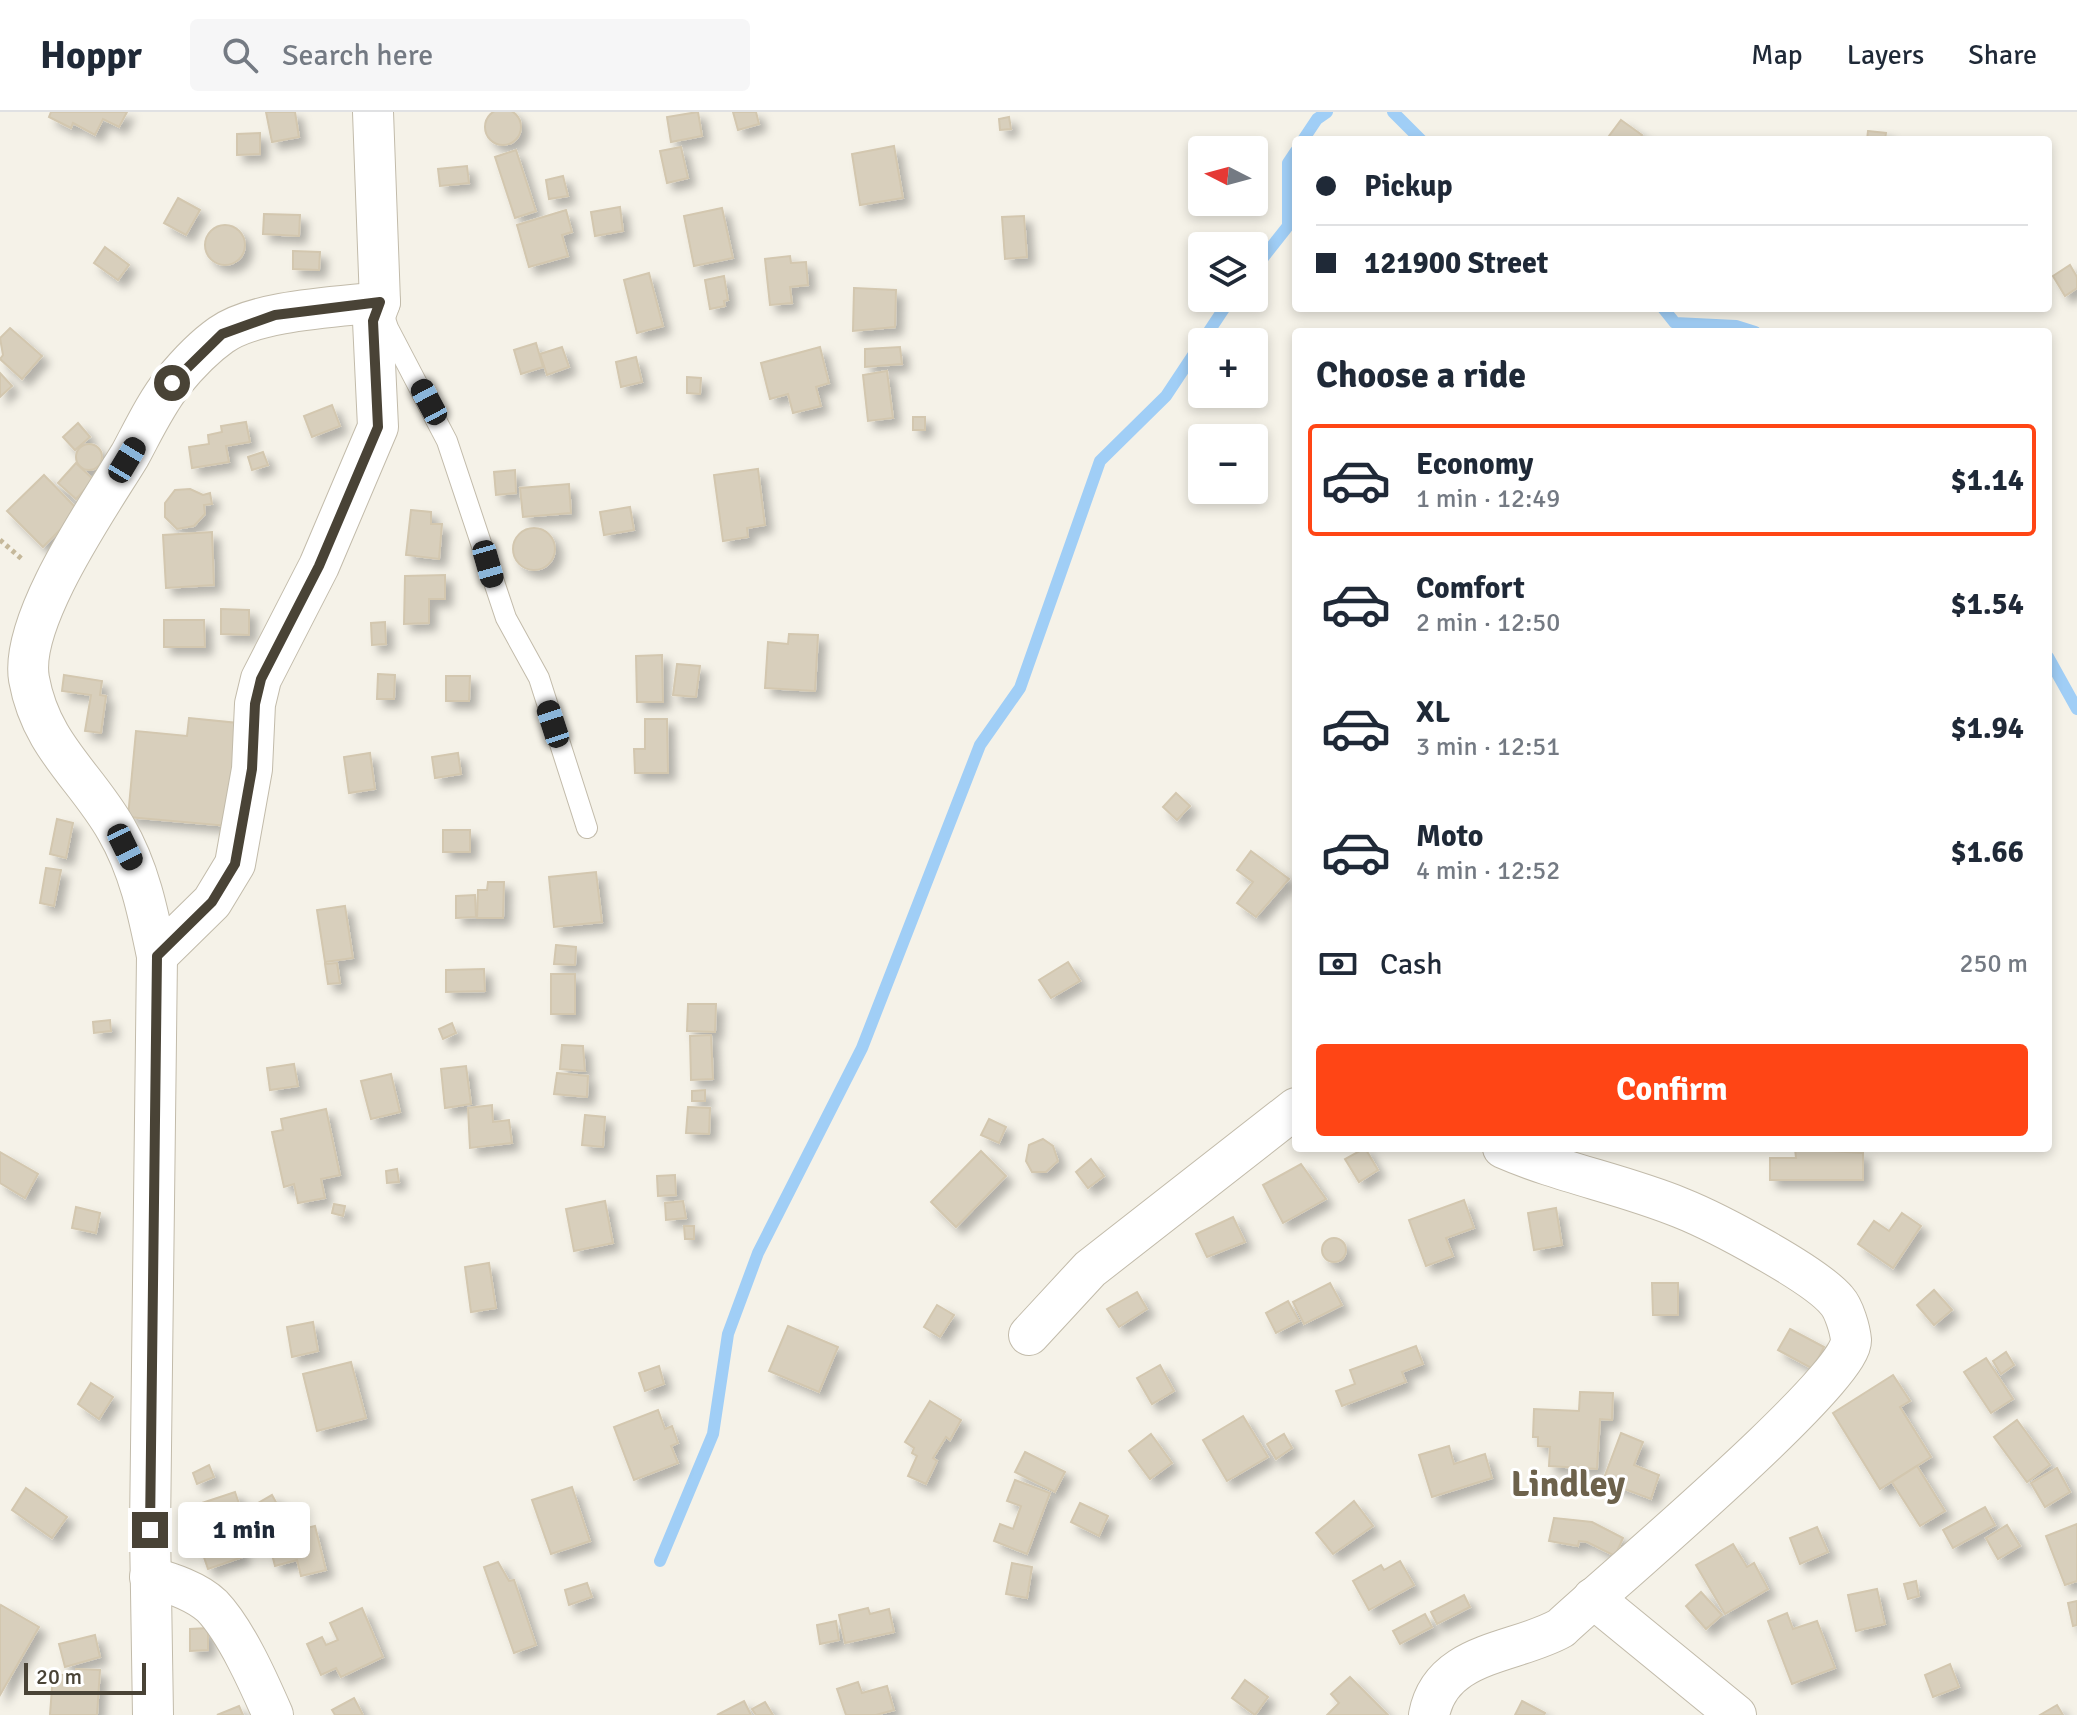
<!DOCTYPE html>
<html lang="en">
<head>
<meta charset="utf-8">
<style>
  :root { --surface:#fff; --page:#f6f6f7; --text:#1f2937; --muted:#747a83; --line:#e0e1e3; --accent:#ff4515 }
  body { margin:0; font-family:Signika,sans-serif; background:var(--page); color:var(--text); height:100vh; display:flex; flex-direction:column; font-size:30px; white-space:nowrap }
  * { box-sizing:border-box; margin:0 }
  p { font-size:26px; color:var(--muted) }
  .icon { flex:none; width:44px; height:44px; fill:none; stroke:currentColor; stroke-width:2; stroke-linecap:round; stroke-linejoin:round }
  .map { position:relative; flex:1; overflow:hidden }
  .panel { position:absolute; left:1292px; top:216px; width:760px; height:824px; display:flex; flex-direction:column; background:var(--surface); border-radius:8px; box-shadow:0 4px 12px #0003 }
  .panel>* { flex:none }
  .hud { position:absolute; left:1292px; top:24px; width:760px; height:176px; border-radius:8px; box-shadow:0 4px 12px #0003; display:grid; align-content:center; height:176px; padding:0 24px; background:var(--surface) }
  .needle { width:52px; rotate:276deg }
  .controls { position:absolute; left:1188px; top:24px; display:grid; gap:16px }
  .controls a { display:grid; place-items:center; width:80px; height:80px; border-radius:8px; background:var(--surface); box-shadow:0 4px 12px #0003; font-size:40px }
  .scale { position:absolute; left:24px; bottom:20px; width:122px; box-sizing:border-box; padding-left:8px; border:4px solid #494336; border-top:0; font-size:22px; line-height:28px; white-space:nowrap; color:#494336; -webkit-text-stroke:6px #fff; paint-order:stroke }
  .end { position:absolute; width:36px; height:36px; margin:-18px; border:10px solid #494336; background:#fff; box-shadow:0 0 0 4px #fff }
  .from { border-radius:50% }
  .bubble { position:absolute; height:56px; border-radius:8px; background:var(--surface); box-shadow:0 4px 12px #0003; font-size:26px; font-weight:700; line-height:56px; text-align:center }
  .car { position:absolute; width:24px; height:48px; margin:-24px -12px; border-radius:10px; box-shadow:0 0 6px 2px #0007; background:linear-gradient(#222 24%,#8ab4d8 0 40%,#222 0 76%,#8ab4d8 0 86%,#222 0) }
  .hud b { display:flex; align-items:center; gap:28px; height:76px; font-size:30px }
  .hud b+b { border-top:2px solid var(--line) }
  .hud i { width:20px; height:20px; background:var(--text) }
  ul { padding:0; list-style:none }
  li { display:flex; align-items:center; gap:24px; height:112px; margin:0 16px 12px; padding:0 8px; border:4px solid transparent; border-radius:8px }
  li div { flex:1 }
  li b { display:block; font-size:30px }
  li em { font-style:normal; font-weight:700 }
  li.on { border-color:var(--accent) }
  li>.icon { width:72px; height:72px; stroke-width:1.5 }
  h2 { padding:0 24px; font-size:36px; line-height:96px }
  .pay { display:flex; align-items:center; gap:20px; height:88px; padding:0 24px; font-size:30px }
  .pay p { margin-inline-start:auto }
  .primary-button { display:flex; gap:16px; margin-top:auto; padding:16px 24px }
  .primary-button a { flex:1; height:92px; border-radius:8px; background:var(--accent); color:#fff; font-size:32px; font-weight:700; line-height:92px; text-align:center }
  header { display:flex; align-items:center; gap:48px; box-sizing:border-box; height:112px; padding:0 40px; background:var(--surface); border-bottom:2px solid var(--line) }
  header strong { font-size:38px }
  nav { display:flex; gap:44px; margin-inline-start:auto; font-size:28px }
  .search { width:560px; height:72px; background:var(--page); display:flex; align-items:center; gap:20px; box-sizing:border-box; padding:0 28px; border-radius:8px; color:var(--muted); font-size:30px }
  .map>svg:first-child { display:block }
</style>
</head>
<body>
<header>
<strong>Hoppr</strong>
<div class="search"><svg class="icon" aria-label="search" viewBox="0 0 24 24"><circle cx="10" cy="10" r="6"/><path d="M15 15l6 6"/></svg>Search here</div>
<nav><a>Map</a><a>Layers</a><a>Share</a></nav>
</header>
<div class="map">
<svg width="2077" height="1603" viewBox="0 0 2077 1603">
  <defs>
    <filter id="shadow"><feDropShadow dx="7" dy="7" stdDeviation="4" flood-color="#0004"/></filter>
  </defs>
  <rect width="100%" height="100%" fill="#f5f2e8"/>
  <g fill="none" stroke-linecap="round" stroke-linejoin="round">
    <g stroke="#a0cef6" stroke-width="12">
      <polyline points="1393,0 1421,28"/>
      <polyline points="1303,28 1317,7 1327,0"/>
      <polyline points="1254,157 1288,114 1288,51 1296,39"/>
      <polyline points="1663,196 1675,211 1736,214 1755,220"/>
      <polyline points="2048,545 2077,597"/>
      <polyline points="660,1449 713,1322 728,1222 758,1141 862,936 980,633 1020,576 1100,349 1166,284 1231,186"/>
    </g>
  </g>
  <g fill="#d8cfbc" stroke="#d3c7af" stroke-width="2" filter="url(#shadow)">
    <circle cx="503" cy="15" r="18"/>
    <polygon points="51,0 127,0 119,15 103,7 95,23 73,11 71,16 49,5"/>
    <polygon points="266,0 295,0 299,25 272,30"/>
    <polygon points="698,0 702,24 671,30 667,5"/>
    <polygon points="733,0 756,0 759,12 738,18"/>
    <polygon points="1009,5 1011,17 1000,18 999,7"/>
    <polygon points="1621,8 1642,23 1639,28 1606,28"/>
    <polygon points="1868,19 1886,21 1885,28 1867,28"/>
    <polygon points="260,21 260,42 237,43 237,22"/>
    <polygon points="894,34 903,86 860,93 852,42"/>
    <polygon points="681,35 688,66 667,71 660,39"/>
    <polygon points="516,38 536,99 515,106 495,45"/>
    <polygon points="467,54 469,71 440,74 438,57"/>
    <polygon points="563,64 568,84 549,87 546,68"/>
    <polygon points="178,86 200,98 186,123 164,111"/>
    <polygon points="620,95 623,119 595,124 591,100"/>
    <polygon points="722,96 733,146 694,154 684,104"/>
    <polygon points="566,98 572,120 562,123 568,144 529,155 517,113"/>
    <polygon points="264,102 300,103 299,124 263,122"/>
    <polygon points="1024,104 1027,145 1005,147 1002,105"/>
    <circle cx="225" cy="133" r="20"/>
    <polygon points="105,135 129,153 118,168 94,151"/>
    <polygon points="293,139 320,140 319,158 293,157"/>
    <polygon points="790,144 791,151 806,150 808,173 790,175 792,191 770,193 765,147"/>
    <polygon points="2070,153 2077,165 2077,176 2065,184 2053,164"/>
    <polygon points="649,161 663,214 637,221 624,168"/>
    <polygon points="724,164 728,188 724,189 725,194 710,197 705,168"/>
    <polygon points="854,176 896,178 895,215 853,219"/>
    <polygon points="10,216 42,244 22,267 0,247 3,243 0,226"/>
    <polygon points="536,231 543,255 521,262 514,238"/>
    <polygon points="562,235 569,255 547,263 540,242"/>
    <polygon points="820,235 829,271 816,275 821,294 793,301 788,282 770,287 761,251"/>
    <polygon points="900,235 902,252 865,255 865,237"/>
    <polygon points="636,245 642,270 621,275 616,250"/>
    <polygon points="887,259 893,306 868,309 863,263"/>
    <polygon points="0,261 12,274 0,285"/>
    <polygon points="687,265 701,266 700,282 687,281"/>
    <polygon points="332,293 340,314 312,325 304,304"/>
    <rect x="913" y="305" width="12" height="13"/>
    <polygon points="246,310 250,330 226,334 229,350 192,356 189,335 209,332 208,323 222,320 221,314"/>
    <polygon points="78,311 90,325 75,338 63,325"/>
    <circle cx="89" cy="345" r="13"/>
    <polygon points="263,340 268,353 252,358 248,345"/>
    <polygon points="76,351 94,368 76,387 58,371"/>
    <polygon points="758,357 765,413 747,416 748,425 723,429 714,363"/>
    <polygon points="515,358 516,381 496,383 494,360"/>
    <polygon points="44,363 79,399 43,435 7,399"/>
    <polygon points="569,372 571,401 523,405 520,376"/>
    <polygon points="190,377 203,383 210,381 212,392 204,393 205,402 194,414 177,417 165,405 165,391 175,378"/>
    <polygon points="630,395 634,418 604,423 600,400"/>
    <polygon points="411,398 431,400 431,412 442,412 439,447 406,443"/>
    <circle cx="534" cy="437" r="21"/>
    <polygon points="212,420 214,473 166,476 163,423"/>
    <polygon points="445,463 445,487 429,487 429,511 404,512 405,464"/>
    <polygon points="221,497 249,498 249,523 221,522"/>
    <polygon points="164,508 204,508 205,535 164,535"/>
    <polygon points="385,510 386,532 372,533 371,511"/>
    <polygon points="789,522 818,523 815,579 765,576 768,530 788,532"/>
    <polygon points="662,543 663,590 637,590 636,544"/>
    <polygon points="677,552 700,554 696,585 673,583"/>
    <polygon points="378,562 395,563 394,587 377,587"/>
    <polygon points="64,563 102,569 100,583 106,584 101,621 85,619 91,583 62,579"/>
    <polygon points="446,564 470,564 469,589 446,589"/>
    <polygon points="189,606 238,611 228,714 128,705 136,619 187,624"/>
    <polygon points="645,607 667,607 668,661 635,661 634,637 645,637"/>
    <polygon points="370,641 375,677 349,681 344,645"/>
    <polygon points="458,641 461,662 435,666 432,645"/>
    <polygon points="1176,681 1190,694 1177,708 1163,695"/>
    <polygon points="57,707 73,711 66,746 50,742"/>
    <rect x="443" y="718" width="27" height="22"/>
    <polygon points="1251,739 1289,767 1256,805 1237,791 1253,770 1237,758"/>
    <polygon points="46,756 61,758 54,794 40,791"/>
    <polygon points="596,760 602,810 554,815 549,765"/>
    <polygon points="488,770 504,770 503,806 477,806 478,778 487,778"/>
    <polygon points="475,783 476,805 456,806 456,784"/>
    <polygon points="345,794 353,846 325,850 317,798"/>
    <polygon points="556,833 576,835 575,853 554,852"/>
    <polygon points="1068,850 1080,869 1051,886 1039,868"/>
    <polygon points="337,851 340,871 328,872 325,852"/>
    <polygon points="484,857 485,879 446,880 446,858"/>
    <rect x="551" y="862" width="24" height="40"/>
    <polygon points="688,892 716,892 715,920 687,919"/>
    <polygon points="110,908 111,919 94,921 93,910"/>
    <polygon points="452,911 456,921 443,927 439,917"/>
    <polygon points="711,923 713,967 691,968 690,924"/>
    <polygon points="562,933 583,934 585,959 560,957"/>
    <polygon points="294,952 298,974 270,978 267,956"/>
    <polygon points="466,954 471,992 445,996 441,957"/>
    <polygon points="557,961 588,964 587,985 554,982"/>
    <polygon points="391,962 400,1000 371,1007 361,969"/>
    <polygon points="705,978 705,989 692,989 692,979"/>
    <polygon points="492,993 493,1010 509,1008 512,1031 470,1036 468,996"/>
    <polygon points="688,995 710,996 709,1022 686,1021"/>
    <polygon points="326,997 340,1063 321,1067 325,1086 298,1091 294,1072 284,1075 272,1020 283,1018 281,1007"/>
    <polygon points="585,1003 605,1005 603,1035 582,1033"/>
    <polygon points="989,1007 1006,1015 999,1031 981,1023"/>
    <polygon points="1043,1027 1053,1034 1058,1049 1046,1060 1032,1060 1026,1049 1029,1033"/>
    <polygon points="1365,1036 1378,1058 1359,1070 1345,1047"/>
    <polygon points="1795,1037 1863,1041 1863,1068 1770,1068 1770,1046 1796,1046"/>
    <polygon points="981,1039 1006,1064 956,1115 931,1090"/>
    <polygon points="0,1040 38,1062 25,1086 0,1071"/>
    <polygon points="1091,1047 1104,1064 1088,1076 1076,1060"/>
    <polygon points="1301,1052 1326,1087 1283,1111 1263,1073"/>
    <polygon points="397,1057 399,1070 387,1071 386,1059"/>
    <polygon points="675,1063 676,1083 658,1084 657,1064"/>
    <polygon points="1464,1088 1474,1116 1446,1126 1453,1144 1426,1154 1409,1108"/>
    <polygon points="605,1089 613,1131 574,1139 566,1097"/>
    <polygon points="683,1089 686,1106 666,1108 665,1091"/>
    <polygon points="334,1092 345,1094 343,1104 332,1101"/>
    <polygon points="76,1095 100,1101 96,1121 72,1116"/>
    <polygon points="1556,1096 1562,1133 1534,1138 1528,1101"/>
    <polygon points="1902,1101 1921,1114 1893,1156 1858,1132 1874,1109 1889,1119"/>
    <polygon points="1233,1105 1245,1130 1207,1145 1196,1122"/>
    <polygon points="684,1114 694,1114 694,1127 685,1127"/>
    <circle cx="1334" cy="1138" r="12"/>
    <polygon points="489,1151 496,1196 471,1200 465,1155"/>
    <polygon points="1330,1171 1342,1193 1304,1212 1293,1190"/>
    <polygon points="1652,1171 1678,1171 1678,1203 1653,1203"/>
    <polygon points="1934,1178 1952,1198 1934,1213 1917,1193"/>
    <polygon points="1137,1180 1147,1197 1119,1215 1107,1197"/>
    <polygon points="1288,1189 1299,1209 1276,1221 1266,1201"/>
    <polygon points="937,1193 954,1203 940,1225 924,1215"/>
    <polygon points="313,1210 318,1239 292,1245 287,1215"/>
    <polygon points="788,1214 838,1235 819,1280 769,1259"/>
    <polygon points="1790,1217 1824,1235 1813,1257 1778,1238"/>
    <polygon points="1416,1234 1423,1252 1402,1260 1406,1270 1342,1294 1336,1279 1355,1272 1350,1258"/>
    <polygon points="2006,1240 2014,1253 2001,1262 1993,1249"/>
    <polygon points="1986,1246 2013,1287 1991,1301 1964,1260"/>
    <polygon points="351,1250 366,1306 317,1319 303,1262"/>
    <polygon points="1160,1253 1174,1279 1152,1292 1137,1266"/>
    <polygon points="659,1254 664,1272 645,1279 639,1261"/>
    <polygon points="1893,1263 1910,1289 1900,1295 1931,1345 1880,1377 1833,1301"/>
    <polygon points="91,1271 113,1285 99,1307 78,1292"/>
    <polygon points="1580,1280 1613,1281 1612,1308 1600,1307 1597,1357 1549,1354 1550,1335 1538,1334 1538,1325 1533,1325 1534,1297 1579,1299"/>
    <polygon points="930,1289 961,1308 950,1328 946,1325 933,1346 937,1349 926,1372 908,1364 917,1344 912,1341 914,1336 905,1330"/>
    <polygon points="658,1298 665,1317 672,1314 678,1331 671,1334 678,1351 634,1368 614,1315"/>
    <polygon points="1243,1304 1268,1345 1227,1369 1203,1328"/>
    <polygon points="2017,1308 2050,1353 2027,1370 1994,1325"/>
    <polygon points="1621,1321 1643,1330 1634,1353 1659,1363 1651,1387 1603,1369"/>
    <polygon points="1151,1322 1172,1351 1150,1367 1129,1339"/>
    <polygon points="1284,1322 1292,1336 1276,1347 1267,1332"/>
    <polygon points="1449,1334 1454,1352 1485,1342 1492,1366 1432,1385 1419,1343"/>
    <polygon points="1025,1340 1065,1360 1055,1380 1015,1360"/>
    <polygon points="209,1353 214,1365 197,1372 193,1361"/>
    <polygon points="1917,1354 1945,1399 1920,1414 1892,1370"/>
    <polygon points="2057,1356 2070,1380 2045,1395 2031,1371"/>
    <polygon points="1015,1368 1050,1381 1027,1442 994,1429 1000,1412 1013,1417 1021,1394 1007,1389"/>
    <polygon points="572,1375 590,1429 551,1442 532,1388"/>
    <polygon points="26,1376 67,1405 52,1426 12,1398"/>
    <polygon points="235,1380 249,1421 236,1426 243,1445 208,1457 187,1396"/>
    <polygon points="272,1383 283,1403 258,1418 246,1398"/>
    <polygon points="1354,1389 1373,1414 1333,1442 1316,1421"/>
    <polygon points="1080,1391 1108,1404 1099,1424 1071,1410"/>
    <polygon points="1985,1395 1995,1413 1953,1436 1943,1418"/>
    <polygon points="1554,1406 1592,1410 1623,1426 1615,1444 1587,1430 1579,1429 1578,1434 1549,1429"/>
    <polygon points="2077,1412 2077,1469 2065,1473 2046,1424"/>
    <polygon points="2007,1413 2020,1434 1998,1447 1986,1426"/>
    <polygon points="315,1414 326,1458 301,1464 297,1448 275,1454 269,1431 292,1426 290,1420"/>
    <polygon points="1817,1415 1828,1440 1800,1452 1790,1426"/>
    <polygon points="1733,1432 1747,1455 1754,1451 1768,1477 1725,1502 1696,1453"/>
    <polygon points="1400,1449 1414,1473 1369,1498 1353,1469 1381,1453 1384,1458"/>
    <polygon points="498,1450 509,1469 514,1468 536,1533 514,1541 484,1455"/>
    <polygon points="1012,1451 1032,1455 1027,1486 1006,1482"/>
    <polygon points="1916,1469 1919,1484 1908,1487 1904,1472"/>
    <polygon points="587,1471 592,1485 569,1493 565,1478"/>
    <polygon points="1877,1477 1885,1512 1856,1519 1848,1483"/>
    <polygon points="1701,1480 1722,1503 1706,1517 1686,1494"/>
    <polygon points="1464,1483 1470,1495 1437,1512 1431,1500"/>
    <polygon points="2077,1489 2077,1513 2073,1514 2068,1491"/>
    <polygon points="1,1493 39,1515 0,1583 0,1495"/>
    <polygon points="362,1496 383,1545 341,1565 336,1556 321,1563 307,1532 322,1525 326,1533 338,1528 330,1511"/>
    <polygon points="868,1496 870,1502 889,1497 894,1520 845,1531 839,1503"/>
    <polygon points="1787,1501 1793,1517 1817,1509 1835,1556 1792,1572 1768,1509"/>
    <polygon points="1425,1502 1432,1515 1400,1532 1393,1519"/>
    <polygon points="836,1509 839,1528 820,1532 817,1513"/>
    <polygon points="208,1516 208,1538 190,1539 190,1517"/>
    <polygon points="95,1523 100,1545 65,1555 59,1532"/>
    <polygon points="1950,1552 1959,1575 1933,1585 1925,1563"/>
    <polygon points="76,1557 100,1558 97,1603 50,1603 53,1562 76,1564"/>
    <polygon points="1350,1565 1388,1603 1327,1603 1339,1591 1331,1582"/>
    <polygon points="1245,1568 1268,1585 1255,1603 1232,1586"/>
    <polygon points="858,1570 862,1581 887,1574 894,1598 876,1603 846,1603 837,1577"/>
    <polygon points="354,1586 363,1603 335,1603 332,1598"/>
    <polygon points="744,1589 751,1603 717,1603"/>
    <polygon points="1522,1589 1545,1601 1544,1603 1515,1603"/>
    <polygon points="765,1590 773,1603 756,1603 752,1597"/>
    <polygon points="2057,1593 2063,1603 2040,1603"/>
    <polygon points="239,1594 243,1603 217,1603"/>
  </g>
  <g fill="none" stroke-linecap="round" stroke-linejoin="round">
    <g stroke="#c2bbaa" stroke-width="22">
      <polyline id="lane" points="383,201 388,216 447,329 506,506 539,566 587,716"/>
    </g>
    <g stroke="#c2bbaa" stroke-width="42">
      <g id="street">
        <polyline points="157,844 212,790 235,752 252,657 255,592 261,567 319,454 378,315 373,209 380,190 373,0"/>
        <polyline points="1029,1223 1090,1157 1296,996"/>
        <path d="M150,1465c21,6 46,14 62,29 24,25 47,77 61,109"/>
        <polyline points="1593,1486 1736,1603"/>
        <path d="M153,1603l-3,-185 7,-574c-9,-44 -18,-88 -41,-127 -31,-54 -75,-83 -87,-150 -10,-59 70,-173 101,-224 13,-24 26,-52 43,-73 13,-16 31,-35 48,-47 35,-25 116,-28 159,-33"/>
        <path d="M1429,1603c12,-64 86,-61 132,-87 41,-39 293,-250 290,-288 -1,-11 -7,-31 -14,-39 -22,-27 -121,-79 -156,-93 -58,-24 -121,-35 -178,-60"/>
      </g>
    </g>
    <polyline stroke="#c5b89a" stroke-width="5" stroke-dasharray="4 4" stroke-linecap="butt" points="0,428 23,448"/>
    <use href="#lane" stroke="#fff" stroke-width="20"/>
    <use href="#street" stroke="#fff" stroke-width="40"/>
  </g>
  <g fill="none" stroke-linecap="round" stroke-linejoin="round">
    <polyline stroke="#494336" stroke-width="10" points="150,1418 157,844 212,790 235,752 252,657 255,592 261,567 319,454 378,315 373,209 380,190 275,203 222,222 172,271"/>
  </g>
  <g text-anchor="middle" stroke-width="6" stroke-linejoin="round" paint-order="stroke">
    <g font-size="36" font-weight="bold" fill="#6d624c" stroke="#fff">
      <text x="1568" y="1384">Lindley</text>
    </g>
  </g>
</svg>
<div class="controls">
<a><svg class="needle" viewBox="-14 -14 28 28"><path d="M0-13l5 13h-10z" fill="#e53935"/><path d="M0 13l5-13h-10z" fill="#747a83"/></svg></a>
<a><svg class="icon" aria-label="layers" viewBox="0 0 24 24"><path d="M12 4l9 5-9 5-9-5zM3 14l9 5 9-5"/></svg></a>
<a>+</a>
<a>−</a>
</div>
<div class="scale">20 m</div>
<i class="end from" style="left:172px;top:271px"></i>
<i class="end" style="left:150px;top:1418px"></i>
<div class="bubble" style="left:178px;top:1390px;width:132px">1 min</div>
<i class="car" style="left:429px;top:290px;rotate:332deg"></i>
<i class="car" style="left:127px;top:348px;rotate:31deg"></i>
<i class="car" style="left:488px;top:452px;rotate:164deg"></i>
<i class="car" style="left:553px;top:612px;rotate:342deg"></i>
<i class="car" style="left:125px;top:735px;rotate:154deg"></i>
<div class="hud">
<b><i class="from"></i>Pickup</b>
<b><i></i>121900 Street</b>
</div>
<section class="panel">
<h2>Choose a ride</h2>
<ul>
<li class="on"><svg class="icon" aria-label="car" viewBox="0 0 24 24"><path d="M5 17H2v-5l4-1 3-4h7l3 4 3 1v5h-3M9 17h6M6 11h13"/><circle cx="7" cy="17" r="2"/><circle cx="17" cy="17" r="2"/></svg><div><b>Economy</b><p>1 min · 12:49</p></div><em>$1.14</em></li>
<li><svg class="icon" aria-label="car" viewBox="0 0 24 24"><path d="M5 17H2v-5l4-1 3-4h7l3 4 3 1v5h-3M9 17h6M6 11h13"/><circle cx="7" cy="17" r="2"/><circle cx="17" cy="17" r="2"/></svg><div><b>Comfort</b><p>2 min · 12:50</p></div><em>$1.54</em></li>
<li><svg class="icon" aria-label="car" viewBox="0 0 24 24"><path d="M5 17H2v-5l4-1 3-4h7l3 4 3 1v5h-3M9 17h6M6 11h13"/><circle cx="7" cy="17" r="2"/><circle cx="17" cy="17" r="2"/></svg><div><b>XL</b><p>3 min · 12:51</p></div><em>$1.94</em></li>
<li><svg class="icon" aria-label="car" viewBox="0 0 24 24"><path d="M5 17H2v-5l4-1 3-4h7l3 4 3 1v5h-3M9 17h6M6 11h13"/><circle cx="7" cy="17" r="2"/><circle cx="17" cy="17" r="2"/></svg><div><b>Moto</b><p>4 min · 12:52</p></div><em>$1.66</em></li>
</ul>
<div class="pay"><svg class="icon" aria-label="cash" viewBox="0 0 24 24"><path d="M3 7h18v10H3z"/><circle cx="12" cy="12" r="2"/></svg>Cash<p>250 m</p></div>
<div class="primary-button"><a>Confirm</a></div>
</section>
</div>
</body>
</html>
